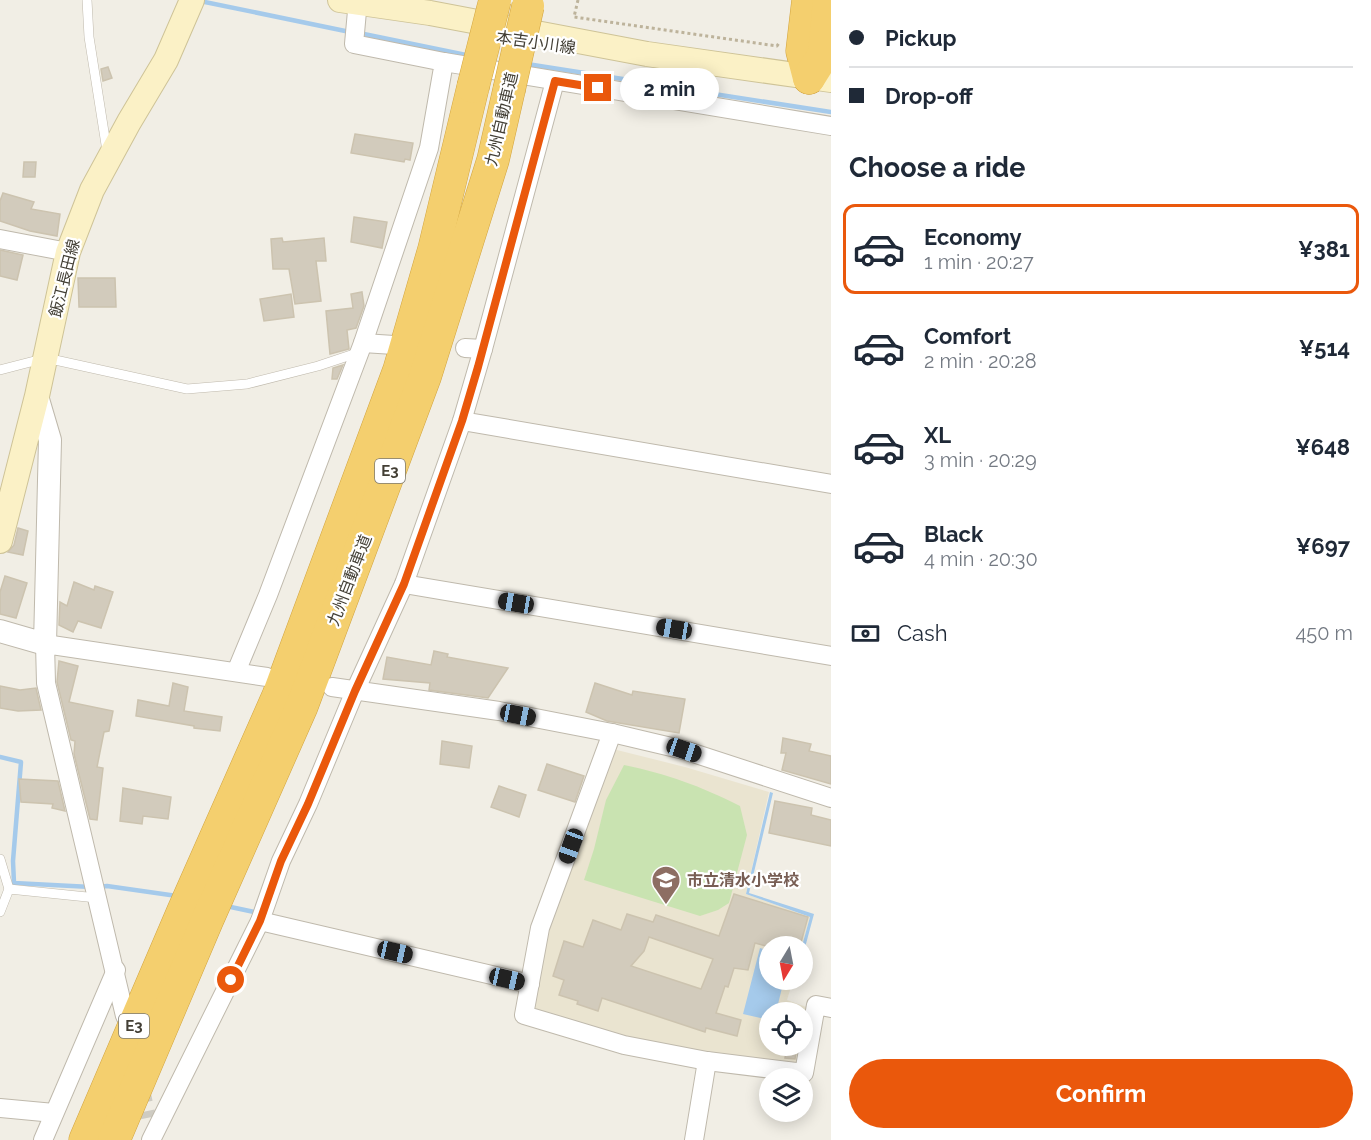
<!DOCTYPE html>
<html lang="en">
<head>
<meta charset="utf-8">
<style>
  :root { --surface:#fff; --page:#f6f6f7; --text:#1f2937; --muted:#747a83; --line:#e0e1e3; --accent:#ea580c }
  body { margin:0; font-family:Raleway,"Noto Sans JP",sans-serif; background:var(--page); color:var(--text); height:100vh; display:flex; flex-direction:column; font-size:22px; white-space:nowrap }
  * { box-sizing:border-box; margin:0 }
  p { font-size:20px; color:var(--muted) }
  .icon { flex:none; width:33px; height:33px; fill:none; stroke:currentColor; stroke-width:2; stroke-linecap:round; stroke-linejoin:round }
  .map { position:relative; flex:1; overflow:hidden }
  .sheet { display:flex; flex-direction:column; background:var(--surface); width:540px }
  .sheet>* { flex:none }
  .guide { display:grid; align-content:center; height:132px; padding:0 18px; background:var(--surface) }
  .needle { width:39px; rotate:190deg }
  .fabs { position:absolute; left:759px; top:936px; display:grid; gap:12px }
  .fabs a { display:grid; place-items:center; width:54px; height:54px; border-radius:50%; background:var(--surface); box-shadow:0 3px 15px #0003; font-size:30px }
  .end { position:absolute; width:27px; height:27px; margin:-14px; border:8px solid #ea580c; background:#fff; box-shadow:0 0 0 3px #fff }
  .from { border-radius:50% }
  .bubble { position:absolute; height:42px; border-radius:21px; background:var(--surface); box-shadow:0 3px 15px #0003; font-size:20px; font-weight:700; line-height:42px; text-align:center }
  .car { position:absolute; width:18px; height:36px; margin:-18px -9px; border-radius:8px; box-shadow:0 0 4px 2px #0007; background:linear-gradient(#222 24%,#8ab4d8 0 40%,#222 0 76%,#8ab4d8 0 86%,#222 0) }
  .guide b { display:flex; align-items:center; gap:21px; height:57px; font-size:22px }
  .guide b+b { border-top:2px solid var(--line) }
  .guide i { width:15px; height:15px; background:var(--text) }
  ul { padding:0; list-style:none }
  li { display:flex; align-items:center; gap:18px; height:90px; margin:0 12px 9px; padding:0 6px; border:3px solid transparent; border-radius:12px }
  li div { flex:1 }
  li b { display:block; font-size:22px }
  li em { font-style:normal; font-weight:700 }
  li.active { border-color:var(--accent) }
  li>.icon { width:54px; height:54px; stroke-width:1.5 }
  h2 { padding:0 18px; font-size:27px; line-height:72px }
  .pay { display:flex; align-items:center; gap:15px; height:66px; padding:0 18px; font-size:22px }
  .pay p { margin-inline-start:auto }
  .button { display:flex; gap:12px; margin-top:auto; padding:12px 18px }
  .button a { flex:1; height:69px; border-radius:36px; background:var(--accent); color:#fff; font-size:24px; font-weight:700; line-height:69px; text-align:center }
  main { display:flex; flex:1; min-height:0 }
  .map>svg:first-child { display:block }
</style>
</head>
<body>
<main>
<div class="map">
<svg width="831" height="1140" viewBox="0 0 831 1140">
  <rect width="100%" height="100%" fill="#f1eee5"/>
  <path fill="#eae4d0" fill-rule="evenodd" d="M613,749l72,18 84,25 -23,102 64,23 -8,29h-32v34h23l-6,20 22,8 -9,57 -2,2 -70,-10 -101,-17 -92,-28 -3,-4 12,-77zM770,1012h32v34h-32z"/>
  <path fill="#c9e3b1" d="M624,765c44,9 76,21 116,41l7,29 -18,68 -11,7 -18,6 -116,-36 10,-31 12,-49z"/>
  <g fill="#a5caeb">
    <polygon points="770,792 773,793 749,893 814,914 803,955 802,946 810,917 746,894"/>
    <polygon points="760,948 769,951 770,980 784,980 776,1012 770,1012 769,1020 743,1014"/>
  </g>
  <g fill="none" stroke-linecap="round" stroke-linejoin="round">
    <g stroke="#a5caeb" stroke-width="4.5">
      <polyline points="200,1 350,32"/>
      <polyline points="359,33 471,56"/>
      <polyline points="527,64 661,85"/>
      <polyline points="669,87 831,112"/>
      <polyline points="0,757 21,762 13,861 14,883 91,887"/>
      <polyline points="99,887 107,886 177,896"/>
      <polyline points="226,906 259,913"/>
    </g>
  </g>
  <g fill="#d2cbbc" stroke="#ccc3af" stroke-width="1.5" fill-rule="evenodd">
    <polygon points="108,67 112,78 103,81 101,69"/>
    <polygon points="355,134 413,143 410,160 405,159 404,162 351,153"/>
    <polygon points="24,162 36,162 35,177 23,177"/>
    <polygon points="3,193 34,202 31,209 60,214 57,236 30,231 0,221 0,201"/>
    <polygon points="354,217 387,222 382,248 351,242"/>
    <polygon points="282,238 283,242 324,238 326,261 316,261 321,301 295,304 289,269 273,269 271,239"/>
    <polygon points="0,250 23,255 17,280 0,276"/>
    <polygon points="78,278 115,278 116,307 79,307"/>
    <polygon points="362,292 364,306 356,328 347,330 349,349 330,354 326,311 353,308 351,294"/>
    <polygon points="291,294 294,317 264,321 260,299"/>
    <polygon points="343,365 337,379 332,379 333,368"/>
    <polygon points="18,528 28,531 23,555 8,552 14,545"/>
    <polygon points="5,576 27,583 16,618 0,614 0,592"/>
    <polygon points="74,582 94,590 95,586 113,592 101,628 78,621 73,632 59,625 60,602 67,606"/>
    <polygon points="434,651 448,654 447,657 508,668 488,698 429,690 430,683 383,679 387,657 431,665"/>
    <polygon points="59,661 78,666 69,702 113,711 109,731 104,732 97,767 103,768 97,820 90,819 74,754 75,741 71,740 57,682"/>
    <polygon points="173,683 188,687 184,711 222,717 220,731 194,728 194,726 136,716 138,700 169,706"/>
    <polygon points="595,683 632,695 633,691 685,699 679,733 607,721 586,712"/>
    <polygon points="0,686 20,690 36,688 41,710 18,711 0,708"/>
    <polygon points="783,738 811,744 809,751 831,756 831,784 782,770 786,753 781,753"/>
    <polygon points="442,741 472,746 469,768 440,764"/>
    <polygon points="547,764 584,776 575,802 538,790"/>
    <polygon points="19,779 58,781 65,811 52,808 53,804 21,802"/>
    <polygon points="499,786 526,795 519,817 491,807"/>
    <polygon points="123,788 171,797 168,819 143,816 142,824 120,821"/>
    <polygon points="775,801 812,808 811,815 831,820 831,846 769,833"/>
    <path d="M734,894l74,23 -8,29h-34l-11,-3 -7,27 -14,-2 -6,19 -3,-1 -9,27 25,7 -4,16 -31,-8 -1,4 -103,-34 -4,13 -21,-7 1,-3 -19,-6 5,-15 -11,-4 11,-35 19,6 10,-27 28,10 6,-16 26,8 3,-7 63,21zM649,937l64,22 -12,30 -70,-23 13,-15z"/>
    <polygon points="787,1046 797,1046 795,1059 785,1058"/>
  </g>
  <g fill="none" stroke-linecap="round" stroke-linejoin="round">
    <polyline stroke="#cecbc2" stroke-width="18" stroke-dasharray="18 9" stroke-linecap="butt" points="140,1085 147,1118"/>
    <g stroke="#bfb9ac" stroke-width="10">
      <g id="service">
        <polyline points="87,0 89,37 107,151"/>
        <polyline points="0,370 46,358 187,389 247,384 318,366 360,352"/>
        <polyline points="0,859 9,889"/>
        <polyline points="0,912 9,889 97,898"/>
      </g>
    </g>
    <g stroke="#bfb9ac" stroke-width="20">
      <g id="minor">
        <polyline points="444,62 831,126"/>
        <polyline points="663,99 672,57"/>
        <polyline points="0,239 68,252"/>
        <polyline points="363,343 394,345"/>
        <polyline points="465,348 483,349"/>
        <polyline points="462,421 831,484"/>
        <polyline points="404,584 831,656"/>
        <polyline points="236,672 268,595 363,343 429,148 444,62 354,44 358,0"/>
        <polyline points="332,687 499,711 612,733 684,750 831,798"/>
        <polyline points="612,733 540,928 524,1015 624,1045 707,1061 804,1073 816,1005 831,1008"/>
        <polyline points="260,921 530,984"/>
        <polyline points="125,1016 46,683 45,644 267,677"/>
        <polyline points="0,1108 54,1113"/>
        <polyline points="43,1140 116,970"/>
        <polyline points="151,1140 260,921 281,861 308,804 355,691 404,584 462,421 483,349 555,81"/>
        <polyline points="694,1140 707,1061"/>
      </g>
    </g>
    <g stroke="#bfb9ac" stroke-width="24">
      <polyline id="tertiary" points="0,631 45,644 50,440 37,396"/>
    </g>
    <g stroke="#cec397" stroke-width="26">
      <g id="secondary">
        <polyline points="340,0 430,13 647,54 831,80"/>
        <polyline points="0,541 37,396 68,252 92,190 129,122 166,60 192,0"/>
      </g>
    </g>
    <g stroke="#d2a43f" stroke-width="33">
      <g id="motorway">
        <polyline points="808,0 802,51 809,78"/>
        <polyline points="809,78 824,54 829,0"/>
        <polyline points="85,1140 183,911 278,696 399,370 434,249 473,87"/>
        <polyline points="114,1140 207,921 302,706 425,377 493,160 509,90"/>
      </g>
    </g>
    <polyline stroke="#bdb39b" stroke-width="3" stroke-dasharray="3 3" stroke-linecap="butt" points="578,0 574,17 777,46 779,43"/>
    <use href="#service" stroke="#fff" stroke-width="9"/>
    <use href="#minor" stroke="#fff" stroke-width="18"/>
    <use href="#tertiary" stroke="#fff" stroke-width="22"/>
    <use href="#secondary" stroke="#fbf1c6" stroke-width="24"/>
    <use href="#motorway" stroke="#f4cf6e" stroke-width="32"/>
    <g stroke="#d2a43f" stroke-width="33" stroke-linecap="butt">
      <g id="motorway-bridge">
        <polyline points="473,87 495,0"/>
        <polyline points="509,90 528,6"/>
      </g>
    </g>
    <use href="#motorway-bridge" stroke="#f4cf6e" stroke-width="32"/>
  </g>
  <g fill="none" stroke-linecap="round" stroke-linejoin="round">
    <polyline stroke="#ea580c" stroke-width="8" points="231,980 260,921 281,861 308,804 355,691 404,584 462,421 478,367 555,81 598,88"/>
  </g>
  <defs>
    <g id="school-pin" transform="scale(1.5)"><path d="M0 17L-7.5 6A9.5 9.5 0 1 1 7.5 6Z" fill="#8d6e63" stroke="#fff"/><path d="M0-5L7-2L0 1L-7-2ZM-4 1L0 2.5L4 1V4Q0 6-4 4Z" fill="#fff"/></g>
  </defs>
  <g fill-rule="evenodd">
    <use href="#school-pin" x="666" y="880"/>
  </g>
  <g text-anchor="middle" stroke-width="4.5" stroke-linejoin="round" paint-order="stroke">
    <g fill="#fff" stroke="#7b7972" stroke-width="1.5">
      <rect x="375" y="459" width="30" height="24" rx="4.5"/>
      <rect x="119" y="1014" width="30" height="24" rx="4.5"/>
    </g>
    <g font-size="15" font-weight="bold" fill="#433f35">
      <text x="390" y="476">E3</text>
      <text x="134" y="1031">E3</text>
    </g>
    <g font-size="16" fill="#433f35" stroke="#fff">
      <text transform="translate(536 42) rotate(8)" y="6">本吉小川線</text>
      <text transform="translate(501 119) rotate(-77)" y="6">九州自動車道</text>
      <text transform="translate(64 278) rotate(-76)" y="6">飯江長田線</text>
      <text transform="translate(349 580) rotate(-69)" y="6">九州自動車道</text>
    </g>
    <g font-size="16" font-weight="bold" fill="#785e54" stroke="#fff" text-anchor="start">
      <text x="687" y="886">市立清水小学校</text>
    </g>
  </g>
</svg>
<div class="fabs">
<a><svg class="needle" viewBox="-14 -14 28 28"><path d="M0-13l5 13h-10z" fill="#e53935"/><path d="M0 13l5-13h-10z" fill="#747a83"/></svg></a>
<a><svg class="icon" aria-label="locate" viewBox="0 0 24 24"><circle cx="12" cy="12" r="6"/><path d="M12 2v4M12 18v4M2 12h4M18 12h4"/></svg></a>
<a><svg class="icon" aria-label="layers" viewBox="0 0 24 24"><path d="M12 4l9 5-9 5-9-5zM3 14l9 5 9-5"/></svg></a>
</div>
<i class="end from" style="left:231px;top:980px"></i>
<i class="end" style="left:598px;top:88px"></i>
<div class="bubble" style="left:620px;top:68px;width:99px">2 min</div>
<i class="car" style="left:516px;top:603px;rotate:279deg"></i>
<i class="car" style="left:674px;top:629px;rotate:279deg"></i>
<i class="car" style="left:518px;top:715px;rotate:101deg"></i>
<i class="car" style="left:684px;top:750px;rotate:109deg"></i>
<i class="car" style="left:571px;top:846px;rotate:200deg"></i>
<i class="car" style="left:395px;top:952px;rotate:103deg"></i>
<i class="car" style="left:507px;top:979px;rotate:103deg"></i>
</div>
<section class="sheet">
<div class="guide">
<b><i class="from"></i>Pickup</b>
<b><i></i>Drop-off</b>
</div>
<h2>Choose a ride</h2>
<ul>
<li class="active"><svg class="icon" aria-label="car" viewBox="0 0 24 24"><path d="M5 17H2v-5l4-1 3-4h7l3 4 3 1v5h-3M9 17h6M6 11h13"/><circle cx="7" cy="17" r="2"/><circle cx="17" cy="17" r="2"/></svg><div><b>Economy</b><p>1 min · 20:27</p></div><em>¥381</em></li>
<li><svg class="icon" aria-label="car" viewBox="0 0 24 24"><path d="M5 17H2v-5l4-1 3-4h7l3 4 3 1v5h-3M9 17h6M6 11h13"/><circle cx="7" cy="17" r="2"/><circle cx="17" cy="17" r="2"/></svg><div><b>Comfort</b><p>2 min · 20:28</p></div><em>¥514</em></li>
<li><svg class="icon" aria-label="car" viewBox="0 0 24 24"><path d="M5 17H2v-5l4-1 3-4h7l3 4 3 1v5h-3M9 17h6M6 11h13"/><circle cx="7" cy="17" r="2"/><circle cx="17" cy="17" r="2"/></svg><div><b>XL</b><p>3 min · 20:29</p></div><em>¥648</em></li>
<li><svg class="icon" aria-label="car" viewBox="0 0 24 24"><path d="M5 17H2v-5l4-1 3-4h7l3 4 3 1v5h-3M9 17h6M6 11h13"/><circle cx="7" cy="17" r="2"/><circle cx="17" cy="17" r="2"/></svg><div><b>Black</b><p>4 min · 20:30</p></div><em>¥697</em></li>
</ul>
<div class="pay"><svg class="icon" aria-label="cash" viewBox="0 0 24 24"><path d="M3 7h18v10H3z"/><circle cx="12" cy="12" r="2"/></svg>Cash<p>450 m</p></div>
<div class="button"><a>Confirm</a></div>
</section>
</main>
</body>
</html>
